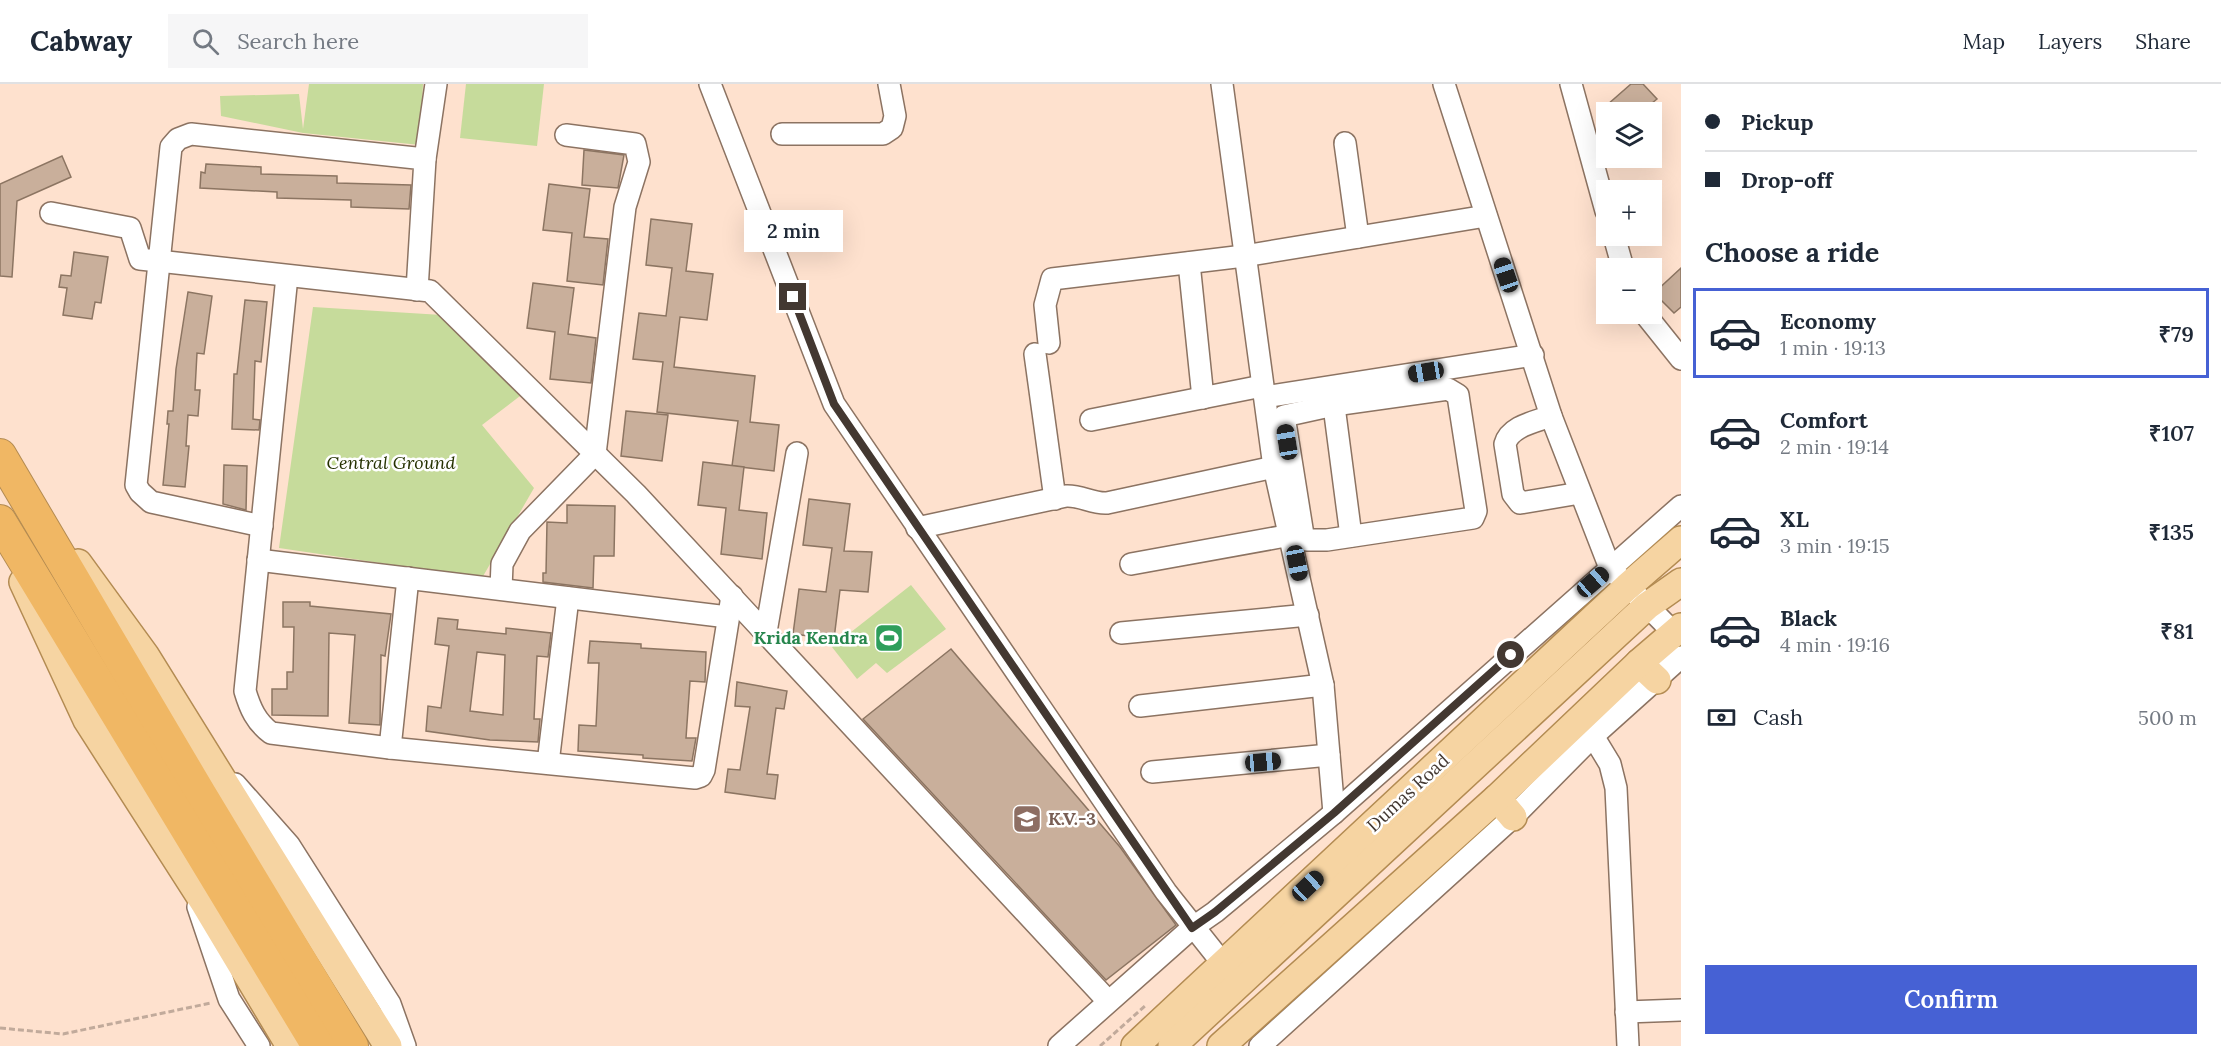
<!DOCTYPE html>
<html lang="en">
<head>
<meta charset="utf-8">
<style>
  :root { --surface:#fff; --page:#f6f6f7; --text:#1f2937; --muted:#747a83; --line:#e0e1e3; --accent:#4661d4 }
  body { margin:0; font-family:Lora,serif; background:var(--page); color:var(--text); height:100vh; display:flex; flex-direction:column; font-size:22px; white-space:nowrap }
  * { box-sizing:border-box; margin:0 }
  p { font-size:20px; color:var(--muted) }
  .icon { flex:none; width:33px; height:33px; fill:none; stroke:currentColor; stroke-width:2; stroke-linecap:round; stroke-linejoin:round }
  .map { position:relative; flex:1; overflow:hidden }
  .sheet { display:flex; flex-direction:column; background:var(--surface); width:540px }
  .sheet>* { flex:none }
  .hud { display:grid; align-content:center; height:132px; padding:0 24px; background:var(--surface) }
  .tools { position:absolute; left:1596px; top:18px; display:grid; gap:12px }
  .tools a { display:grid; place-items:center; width:66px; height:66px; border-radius:0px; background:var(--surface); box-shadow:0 6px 24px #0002; font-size:30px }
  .end { position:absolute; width:27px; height:27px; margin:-14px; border:8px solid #433831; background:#fff; box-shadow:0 0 0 3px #fff }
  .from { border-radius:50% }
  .bubble { position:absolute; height:42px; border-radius:0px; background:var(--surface); box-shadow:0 6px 24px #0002; font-size:20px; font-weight:600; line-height:42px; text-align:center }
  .car { position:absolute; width:18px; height:36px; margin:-18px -9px; border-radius:8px; box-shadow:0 0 4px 2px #0007; background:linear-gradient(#222 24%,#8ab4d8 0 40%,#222 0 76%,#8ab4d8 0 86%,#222 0) }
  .hud b { display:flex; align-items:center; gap:21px; height:57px; font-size:22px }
  .hud b+b { border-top:2px solid var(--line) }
  .hud i { width:15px; height:15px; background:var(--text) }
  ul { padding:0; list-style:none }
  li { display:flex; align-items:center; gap:18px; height:90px; margin:0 12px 9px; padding:0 12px; border:3px solid transparent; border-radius:0px }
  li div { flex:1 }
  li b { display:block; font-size:22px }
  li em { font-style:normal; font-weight:600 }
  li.selected { border-color:var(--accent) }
  li>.icon { width:54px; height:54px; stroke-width:1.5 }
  h2 { padding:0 24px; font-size:27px; line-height:72px }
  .pay { display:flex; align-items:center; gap:15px; height:66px; padding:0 24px; font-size:22px }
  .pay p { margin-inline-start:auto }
  .primary-button { display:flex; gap:12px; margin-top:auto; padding:12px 24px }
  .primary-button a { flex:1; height:69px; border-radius:0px; background:var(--accent); color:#fff; font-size:24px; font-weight:600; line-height:69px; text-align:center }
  header { display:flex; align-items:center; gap:36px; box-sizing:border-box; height:84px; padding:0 30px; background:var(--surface); border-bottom:2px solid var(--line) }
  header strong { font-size:28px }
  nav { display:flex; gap:33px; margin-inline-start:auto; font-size:21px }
  .search { width:420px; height:54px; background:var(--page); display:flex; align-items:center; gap:15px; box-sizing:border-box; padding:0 21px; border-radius:0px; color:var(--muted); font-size:22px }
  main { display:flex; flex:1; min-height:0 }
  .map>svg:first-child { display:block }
</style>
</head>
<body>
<header>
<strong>Cabway</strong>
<div class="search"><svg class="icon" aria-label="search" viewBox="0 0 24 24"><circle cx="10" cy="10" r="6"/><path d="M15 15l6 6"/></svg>Search here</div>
<nav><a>Map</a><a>Layers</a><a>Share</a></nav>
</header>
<main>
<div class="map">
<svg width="1681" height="962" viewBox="0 0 1681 962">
  <rect width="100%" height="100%" fill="#fee1ce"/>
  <g fill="#c6db9b">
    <polygon points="309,0 423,0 420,61 303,49 221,32 220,12 299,10 303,45"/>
    <polygon points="466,0 544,0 537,62 460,54"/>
    <polygon points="313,223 442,231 520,312 482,341 534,404 482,494 279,464"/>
    <polygon points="911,501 946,545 887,589 876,579 857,595 832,563"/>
  </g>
  <g fill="#c9af9b" stroke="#8c7562" stroke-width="1.5" fill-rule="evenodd">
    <polygon points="1631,0 1643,0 1657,15 1641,28 1599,28"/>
    <polygon points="584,66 624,71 618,104 582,101"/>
    <polygon points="62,72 71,93 17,117 12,193 0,192 0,100"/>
    <polygon points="206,80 261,83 261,90 337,92 337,99 411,101 409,125 351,123 351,116 277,114 277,108 200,104 201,88 205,89"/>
    <polygon points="549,100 590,105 584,153 608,155 603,201 567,197 572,149 543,146"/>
    <polygon points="651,135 692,140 686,187 713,190 707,236 680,233 674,283 755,292 750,338 779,341 774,387 732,382 738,337 657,328 663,278 633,275 639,229 666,232 672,184 646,181"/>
    <polygon points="74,168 108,173 101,219 95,218 92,235 63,231 67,204 59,203 61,191 71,192"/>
    <polygon points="1681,184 1681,223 1674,229 1654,209"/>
    <polygon points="533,199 574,204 568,250 596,254 591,299 550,295 555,248 527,244"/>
    <polygon points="188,208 212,212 204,270 197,269 195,306 200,306 198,332 188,331 186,362 189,362 185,403 163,401 169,340 167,340 168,327 173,327 176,285"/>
    <polygon points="245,216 267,218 261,278 255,277 253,335 260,336 259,346 232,345 234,290 237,290"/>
    <polygon points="626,327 668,331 662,377 621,372"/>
    <polygon points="703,378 744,383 739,426 767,429 762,475 721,470 726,424 698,421"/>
    <polygon points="224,381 247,382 246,426 223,420"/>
    <polygon points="809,415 850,420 844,467 872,468 868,508 840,506 834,555 793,550 799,505 826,508 832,464 803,461"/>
    <polygon points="567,421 615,422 614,472 594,472 593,504 543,498 543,489 546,489 547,438 567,439"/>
    <polygon points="283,518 310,518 310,522 391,530 385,572 381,571 380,641 349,639 355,551 329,549 328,632 272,631 272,605 287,605 287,588 293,588 294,543 283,543"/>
    <path d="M438,534l20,2 -1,9 49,5v-6l45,5 -3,24 -11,-1 -3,63h6l-2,23 -48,-2 -64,-9 2,-25 13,2 8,-62 -14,-2zM477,568l28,3 -2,60 -33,-4z"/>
    <polygon points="590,557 641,560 641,564 706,568 705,598 690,597 686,654 696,654 692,677 643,674 643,671 578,667 579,641 596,642 599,579 588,579"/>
    <polygon points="951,565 1120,763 1176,841 1106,896 863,635"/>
    <polygon points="737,598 787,607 784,625 776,624 767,690 778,691 775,715 725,708 728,685 740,686 750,623 735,622"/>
  </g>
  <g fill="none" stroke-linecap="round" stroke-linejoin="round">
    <g stroke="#8c7362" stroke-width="24">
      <g id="minor">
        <polyline points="710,0 834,320 1166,808 1224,881"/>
        <polyline points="1222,0 1274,383 1323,601 1334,729"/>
        <polyline points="1444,0 1551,332 1610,484 1673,548"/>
        <polyline points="1571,0 1606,127"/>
        <polyline points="782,50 883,50 892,44 895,32 889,0"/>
        <polyline points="1345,59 1358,153"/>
        <polyline points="425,75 436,0"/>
        <polyline points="51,129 130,144 140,175 430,207 636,410 1108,917"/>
        <polyline points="1614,152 1623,184"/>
        <polyline points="1189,179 1203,314"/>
        <path d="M287,192l-42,415c5,17 11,31 26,42l119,15 305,30 6,-2 3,-6 28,-174"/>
        <polyline points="1645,230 1681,275"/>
        <polyline points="1049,259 1045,221 1052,195 1244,172 1486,132"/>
        <polyline points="1035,270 1055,415"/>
        <polygon points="1448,305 1458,311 1459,318 1476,427 1473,434 1327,456 1307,456 1303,451 1284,332 1334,321"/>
        <polyline points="1332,307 1351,452"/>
        <polyline points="1265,313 1533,271"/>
        <path d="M1551,332c-16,6 -41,10 -46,28l8,50 7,9 60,-10"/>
        <polyline points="1091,336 1262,302"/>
        <polyline points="262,442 151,418 140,408 136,401 171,63 178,55 191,50 425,75 417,206"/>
        <path d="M917,444l149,-32c15,-1 26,8 41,7l167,-36"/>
        <polyline points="258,476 728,533"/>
        <polyline points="1131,480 1291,451"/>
        <polyline points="501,505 502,480 520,447 595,370 625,123 639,78 635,60 566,51"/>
        <polyline points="766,548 797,369"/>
        <polyline points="1121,549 1308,531"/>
        <polyline points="1140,622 1323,601"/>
        <polyline points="1593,652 1610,680 1616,704 1628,962"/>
        <polyline points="390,664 408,494"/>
        <polyline points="548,679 568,514"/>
        <polyline points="1152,688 1329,671"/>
        <polyline points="235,700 289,761 390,920 405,962"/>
        <polyline points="198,823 229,915 259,962"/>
        <polyline points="1626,928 1681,926"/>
        <polyline points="1059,962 1192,844 1215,828 1334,729 1681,422"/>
        <polyline points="1260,962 1513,733 1593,652 1681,573"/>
      </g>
    </g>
    <g stroke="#b38b52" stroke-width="30">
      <g id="major">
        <polyline points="78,479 145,571 388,962"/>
        <polyline points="23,498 87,636 205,820 290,962"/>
        <polyline points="1639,579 1657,596"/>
        <polyline points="1497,714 1513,733"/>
        <polyline points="1135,962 1627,503 1681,456"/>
        <polyline points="1172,962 1647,522 1681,498"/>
        <polyline points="1221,962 1497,714 1639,579 1681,543"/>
      </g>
    </g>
    <g stroke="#b38b52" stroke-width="34">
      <g id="highway">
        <polyline points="0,371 200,710 352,962"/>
        <polyline points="0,437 318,962"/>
      </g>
    </g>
    <g stroke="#c1aa9b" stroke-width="3" stroke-dasharray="6 3" stroke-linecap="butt">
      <polyline points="0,944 63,950 211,919"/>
      <polyline points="1100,962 1146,921"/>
    </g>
    <use href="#minor" stroke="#fff" stroke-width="21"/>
    <use href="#major" stroke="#f6d4a2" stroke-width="27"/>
    <use href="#highway" stroke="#f0b764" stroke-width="32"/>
  </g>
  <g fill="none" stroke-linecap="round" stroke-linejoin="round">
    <polyline stroke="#433831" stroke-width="8" points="793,213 834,320 1192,844 1215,828 1334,729 1511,571"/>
  </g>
  <defs>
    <g id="stadium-square" transform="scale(1.5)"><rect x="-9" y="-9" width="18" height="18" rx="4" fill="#2e9e5b" stroke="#fff"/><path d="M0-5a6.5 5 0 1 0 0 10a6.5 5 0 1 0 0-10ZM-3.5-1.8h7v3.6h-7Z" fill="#fff"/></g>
    <g id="school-square" transform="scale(1.5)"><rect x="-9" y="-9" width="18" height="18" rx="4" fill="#8d6e63" stroke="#fff"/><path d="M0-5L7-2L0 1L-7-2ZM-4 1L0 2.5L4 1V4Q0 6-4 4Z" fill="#fff"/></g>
  </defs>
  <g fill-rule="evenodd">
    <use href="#stadium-square" x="889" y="554"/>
    <use href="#school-square" x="1027" y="735"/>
  </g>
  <g text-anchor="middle" stroke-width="5" stroke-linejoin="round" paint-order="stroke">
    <g font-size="18" font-style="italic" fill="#253100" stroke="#fff">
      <text x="391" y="385">Central Ground</text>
    </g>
    <g font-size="18" font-weight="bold" fill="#27864d" stroke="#fff" text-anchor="end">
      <text x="868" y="560">Krida Kendra</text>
    </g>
    <g font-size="18" fill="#433831" stroke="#fff">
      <text transform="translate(1408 709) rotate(-43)" y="6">Dumas Road</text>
    </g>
    <g font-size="18" font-weight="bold" fill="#785e54" stroke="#fff" text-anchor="start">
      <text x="1048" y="741">K.V.-3</text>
    </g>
  </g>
</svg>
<div class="tools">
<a><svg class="icon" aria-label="layers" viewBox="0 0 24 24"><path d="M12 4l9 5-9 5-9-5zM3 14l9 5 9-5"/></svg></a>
<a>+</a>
<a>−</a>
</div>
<i class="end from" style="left:1511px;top:571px"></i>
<i class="end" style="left:793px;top:213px"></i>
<div class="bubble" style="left:744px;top:126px;width:99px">2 min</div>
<i class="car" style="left:1506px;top:191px;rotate:341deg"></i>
<i class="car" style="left:1426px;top:288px;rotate:261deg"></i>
<i class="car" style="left:1287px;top:358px;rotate:351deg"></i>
<i class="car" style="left:1297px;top:479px;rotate:169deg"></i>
<i class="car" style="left:1593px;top:498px;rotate:49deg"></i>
<i class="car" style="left:1263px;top:678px;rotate:85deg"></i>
<i class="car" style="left:1308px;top:802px;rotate:47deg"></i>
</div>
<section class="sheet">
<div class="hud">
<b><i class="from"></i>Pickup</b>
<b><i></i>Drop-off</b>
</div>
<h2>Choose a ride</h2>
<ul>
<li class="selected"><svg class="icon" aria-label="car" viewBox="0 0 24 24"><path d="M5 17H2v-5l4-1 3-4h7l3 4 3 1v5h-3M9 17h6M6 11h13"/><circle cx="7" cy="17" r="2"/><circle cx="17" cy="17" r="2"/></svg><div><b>Economy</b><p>1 min · 19:13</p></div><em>₹79</em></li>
<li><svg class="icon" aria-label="car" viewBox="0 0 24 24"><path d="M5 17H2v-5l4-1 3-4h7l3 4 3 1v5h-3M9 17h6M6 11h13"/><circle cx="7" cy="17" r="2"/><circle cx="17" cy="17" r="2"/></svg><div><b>Comfort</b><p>2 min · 19:14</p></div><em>₹107</em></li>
<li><svg class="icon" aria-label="car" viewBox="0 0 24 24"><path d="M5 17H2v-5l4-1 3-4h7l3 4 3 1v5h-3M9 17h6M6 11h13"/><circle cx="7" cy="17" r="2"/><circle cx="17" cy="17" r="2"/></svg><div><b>XL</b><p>3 min · 19:15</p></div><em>₹135</em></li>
<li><svg class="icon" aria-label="car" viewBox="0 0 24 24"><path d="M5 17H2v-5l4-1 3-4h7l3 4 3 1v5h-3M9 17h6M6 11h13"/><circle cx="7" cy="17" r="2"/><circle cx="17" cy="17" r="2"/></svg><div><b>Black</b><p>4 min · 19:16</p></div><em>₹81</em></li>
</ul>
<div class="pay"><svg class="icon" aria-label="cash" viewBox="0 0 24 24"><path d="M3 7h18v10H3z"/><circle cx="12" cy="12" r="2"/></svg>Cash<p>500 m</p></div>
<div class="primary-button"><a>Confirm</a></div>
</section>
</main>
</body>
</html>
